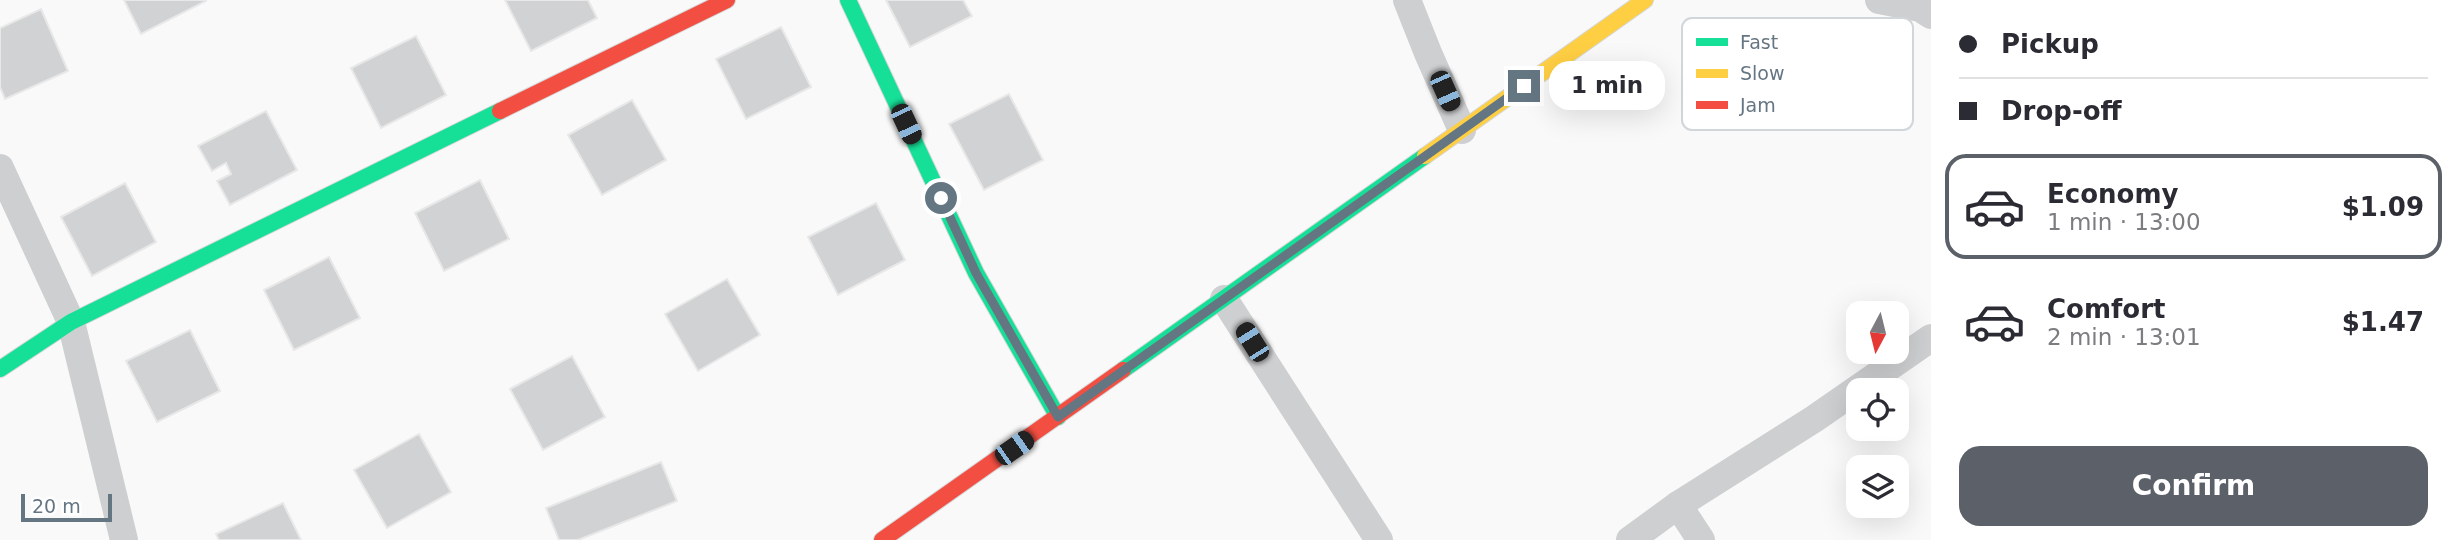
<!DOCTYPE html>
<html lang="en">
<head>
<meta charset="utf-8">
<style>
  :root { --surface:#fff; --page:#f7f7f7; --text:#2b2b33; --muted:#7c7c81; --line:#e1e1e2; --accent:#5c6169 }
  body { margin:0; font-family:"DejaVu Sans",sans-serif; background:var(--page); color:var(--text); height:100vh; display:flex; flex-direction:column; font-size:26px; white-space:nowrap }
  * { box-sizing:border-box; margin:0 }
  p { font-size:23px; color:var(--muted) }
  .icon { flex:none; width:38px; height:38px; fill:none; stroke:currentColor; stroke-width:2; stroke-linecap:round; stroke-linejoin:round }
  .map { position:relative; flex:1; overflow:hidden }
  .side { display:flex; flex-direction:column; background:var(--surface); width:525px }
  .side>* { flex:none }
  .guide { display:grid; align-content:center; height:154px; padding:0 28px; background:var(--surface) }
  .needle { width:46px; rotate:187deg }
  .buttons { position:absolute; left:1846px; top:301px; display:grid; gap:14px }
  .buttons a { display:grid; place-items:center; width:63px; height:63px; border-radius:14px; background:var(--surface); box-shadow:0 7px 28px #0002; font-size:35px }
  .scale { position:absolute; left:21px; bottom:18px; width:91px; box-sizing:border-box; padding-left:7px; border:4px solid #657683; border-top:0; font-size:19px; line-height:24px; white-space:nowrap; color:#657683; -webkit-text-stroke:5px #fff; paint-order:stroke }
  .end { position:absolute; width:32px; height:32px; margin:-16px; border:9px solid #657683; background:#fff; box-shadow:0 0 0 4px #fff }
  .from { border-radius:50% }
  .bubble { position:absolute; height:49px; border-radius:21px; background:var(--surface); box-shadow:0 7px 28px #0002; font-size:23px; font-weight:600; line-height:49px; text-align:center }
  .car { position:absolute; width:21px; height:42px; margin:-21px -10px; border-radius:9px; box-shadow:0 0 5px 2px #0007; background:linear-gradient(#222 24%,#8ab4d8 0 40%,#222 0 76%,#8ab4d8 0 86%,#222 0) }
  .guide b { display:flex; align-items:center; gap:24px; height:66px; font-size:26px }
  .guide b+b { border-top:2px solid var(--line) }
  .guide i { width:18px; height:18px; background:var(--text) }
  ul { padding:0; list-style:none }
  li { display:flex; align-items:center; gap:21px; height:105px; margin:0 14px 10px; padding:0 14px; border:4px solid transparent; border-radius:21px }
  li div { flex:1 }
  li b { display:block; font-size:26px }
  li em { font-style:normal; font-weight:600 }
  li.selected { border-color:var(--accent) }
  li>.icon { width:63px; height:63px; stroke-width:1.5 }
  .button { display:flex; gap:14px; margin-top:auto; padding:14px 28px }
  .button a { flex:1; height:80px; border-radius:21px; background:var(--accent); color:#fff; font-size:28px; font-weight:600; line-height:80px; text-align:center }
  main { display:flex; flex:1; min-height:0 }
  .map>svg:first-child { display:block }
</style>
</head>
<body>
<main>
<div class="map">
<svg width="1931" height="540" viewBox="0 0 1931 540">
  <rect width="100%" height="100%" fill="#f9f9f9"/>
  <g fill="#d0d2d3" stroke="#e8e8e8" stroke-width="2">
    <polygon points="124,0 206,0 206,1 141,34"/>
    <polygon points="505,0 588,0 597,18 531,51"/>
    <polygon points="886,0 963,0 972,16 910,47"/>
    <polygon points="41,9 68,71 5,99 0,87 0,28"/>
    <polygon points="781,27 811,87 746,119 716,59"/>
    <polygon points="416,36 446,95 381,128 351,68"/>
    <polygon points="1009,94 1043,160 984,190 949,124"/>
    <polygon points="632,100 666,160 602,195 568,135"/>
    <polygon points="266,111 297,170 230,205 217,181 231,174 226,163 212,171 198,146"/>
    <polygon points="480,180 509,239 444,271 415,213"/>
    <polygon points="125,183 156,242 92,276 61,217"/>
    <polygon points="876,203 905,260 838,295 808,237"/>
    <polygon points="329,257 360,318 294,350 264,290"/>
    <polygon points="727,279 760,335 698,371 665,314"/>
    <polygon points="190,330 220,391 157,422 126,361"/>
    <polygon points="572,356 605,417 543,450 510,389"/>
    <polygon points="419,434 451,492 387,528 354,470"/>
    <polygon points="661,462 677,501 578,540 559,540 546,508"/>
    <polygon points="283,503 301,540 219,540 216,534"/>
  </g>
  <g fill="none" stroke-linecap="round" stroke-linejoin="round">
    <g stroke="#d5d6d7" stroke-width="18">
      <g id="fast">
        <polyline points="848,0 976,273 1058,417"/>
        <polyline points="0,369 71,322 500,111"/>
        <polyline points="1123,370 1425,156"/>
      </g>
    </g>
    <g stroke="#d5d6d7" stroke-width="18">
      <polyline id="slow" points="1425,156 1645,0"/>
    </g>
    <g stroke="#d5d6d7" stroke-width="18">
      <g id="jam">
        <polyline points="500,111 727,0"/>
        <polyline points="882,540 1123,370"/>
      </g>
    </g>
    <g stroke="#cecfd0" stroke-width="28">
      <polyline points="1407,0 1428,53 1462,130"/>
      <polyline points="1879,0 1920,8 1931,15"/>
      <polyline points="0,168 71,322 124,540"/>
      <polyline points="1224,299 1379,540"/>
      <polyline points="1678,505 1701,540"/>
      <polyline points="1630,540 1678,505 1814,419 1931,338"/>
    </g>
    <use href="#fast" stroke="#16e098" stroke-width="16"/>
    <use href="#slow" stroke="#ffcf43" stroke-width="16"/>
    <use href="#jam" stroke="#f24e42" stroke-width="16"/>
  </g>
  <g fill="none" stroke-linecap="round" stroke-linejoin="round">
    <polyline stroke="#657683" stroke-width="9" points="941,198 976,273 1058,417 1524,86"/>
  </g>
  <rect x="1682" y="18" width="231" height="112" rx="10" fill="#fff" stroke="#d1d6da" stroke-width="2"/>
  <rect x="1696" y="38" width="32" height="8" fill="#16e098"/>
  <rect x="1696" y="69" width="32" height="9" fill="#ffcf43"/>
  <rect x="1696" y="101" width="32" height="8" fill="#f24e42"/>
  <g font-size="19" fill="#657683">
    <text x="1740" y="49">Fast</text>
    <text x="1740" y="80">Slow</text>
    <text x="1740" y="112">Jam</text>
  </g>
</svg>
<div class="buttons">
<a><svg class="needle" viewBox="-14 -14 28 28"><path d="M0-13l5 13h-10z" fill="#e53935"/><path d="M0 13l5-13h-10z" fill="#7c7c81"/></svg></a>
<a><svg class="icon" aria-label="locate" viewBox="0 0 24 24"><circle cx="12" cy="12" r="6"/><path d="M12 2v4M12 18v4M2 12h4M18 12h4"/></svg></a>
<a><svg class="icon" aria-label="layers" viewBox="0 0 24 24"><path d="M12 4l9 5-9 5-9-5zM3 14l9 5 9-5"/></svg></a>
</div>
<div class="scale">20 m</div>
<i class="end from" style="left:941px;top:198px"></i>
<i class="end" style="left:1524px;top:86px"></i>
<div class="bubble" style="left:1549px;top:61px;width:116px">1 min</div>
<i class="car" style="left:1445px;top:91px;rotate:156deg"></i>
<i class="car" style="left:906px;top:124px;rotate:155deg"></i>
<i class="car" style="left:1252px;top:342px;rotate:328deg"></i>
<i class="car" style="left:1014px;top:448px;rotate:55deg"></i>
</div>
<section class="side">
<div class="guide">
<b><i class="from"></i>Pickup</b>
<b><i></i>Drop-off</b>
</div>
<ul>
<li class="selected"><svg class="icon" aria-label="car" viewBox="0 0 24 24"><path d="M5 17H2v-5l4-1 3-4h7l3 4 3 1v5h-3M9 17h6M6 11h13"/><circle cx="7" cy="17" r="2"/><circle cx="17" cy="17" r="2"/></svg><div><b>Economy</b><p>1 min · 13:00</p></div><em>$1.09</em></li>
<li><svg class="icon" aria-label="car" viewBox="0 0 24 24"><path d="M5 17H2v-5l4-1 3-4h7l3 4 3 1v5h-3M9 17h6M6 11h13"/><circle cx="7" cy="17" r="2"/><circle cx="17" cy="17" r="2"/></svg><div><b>Comfort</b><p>2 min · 13:01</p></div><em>$1.47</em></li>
</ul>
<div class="button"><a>Confirm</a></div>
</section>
</main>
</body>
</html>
